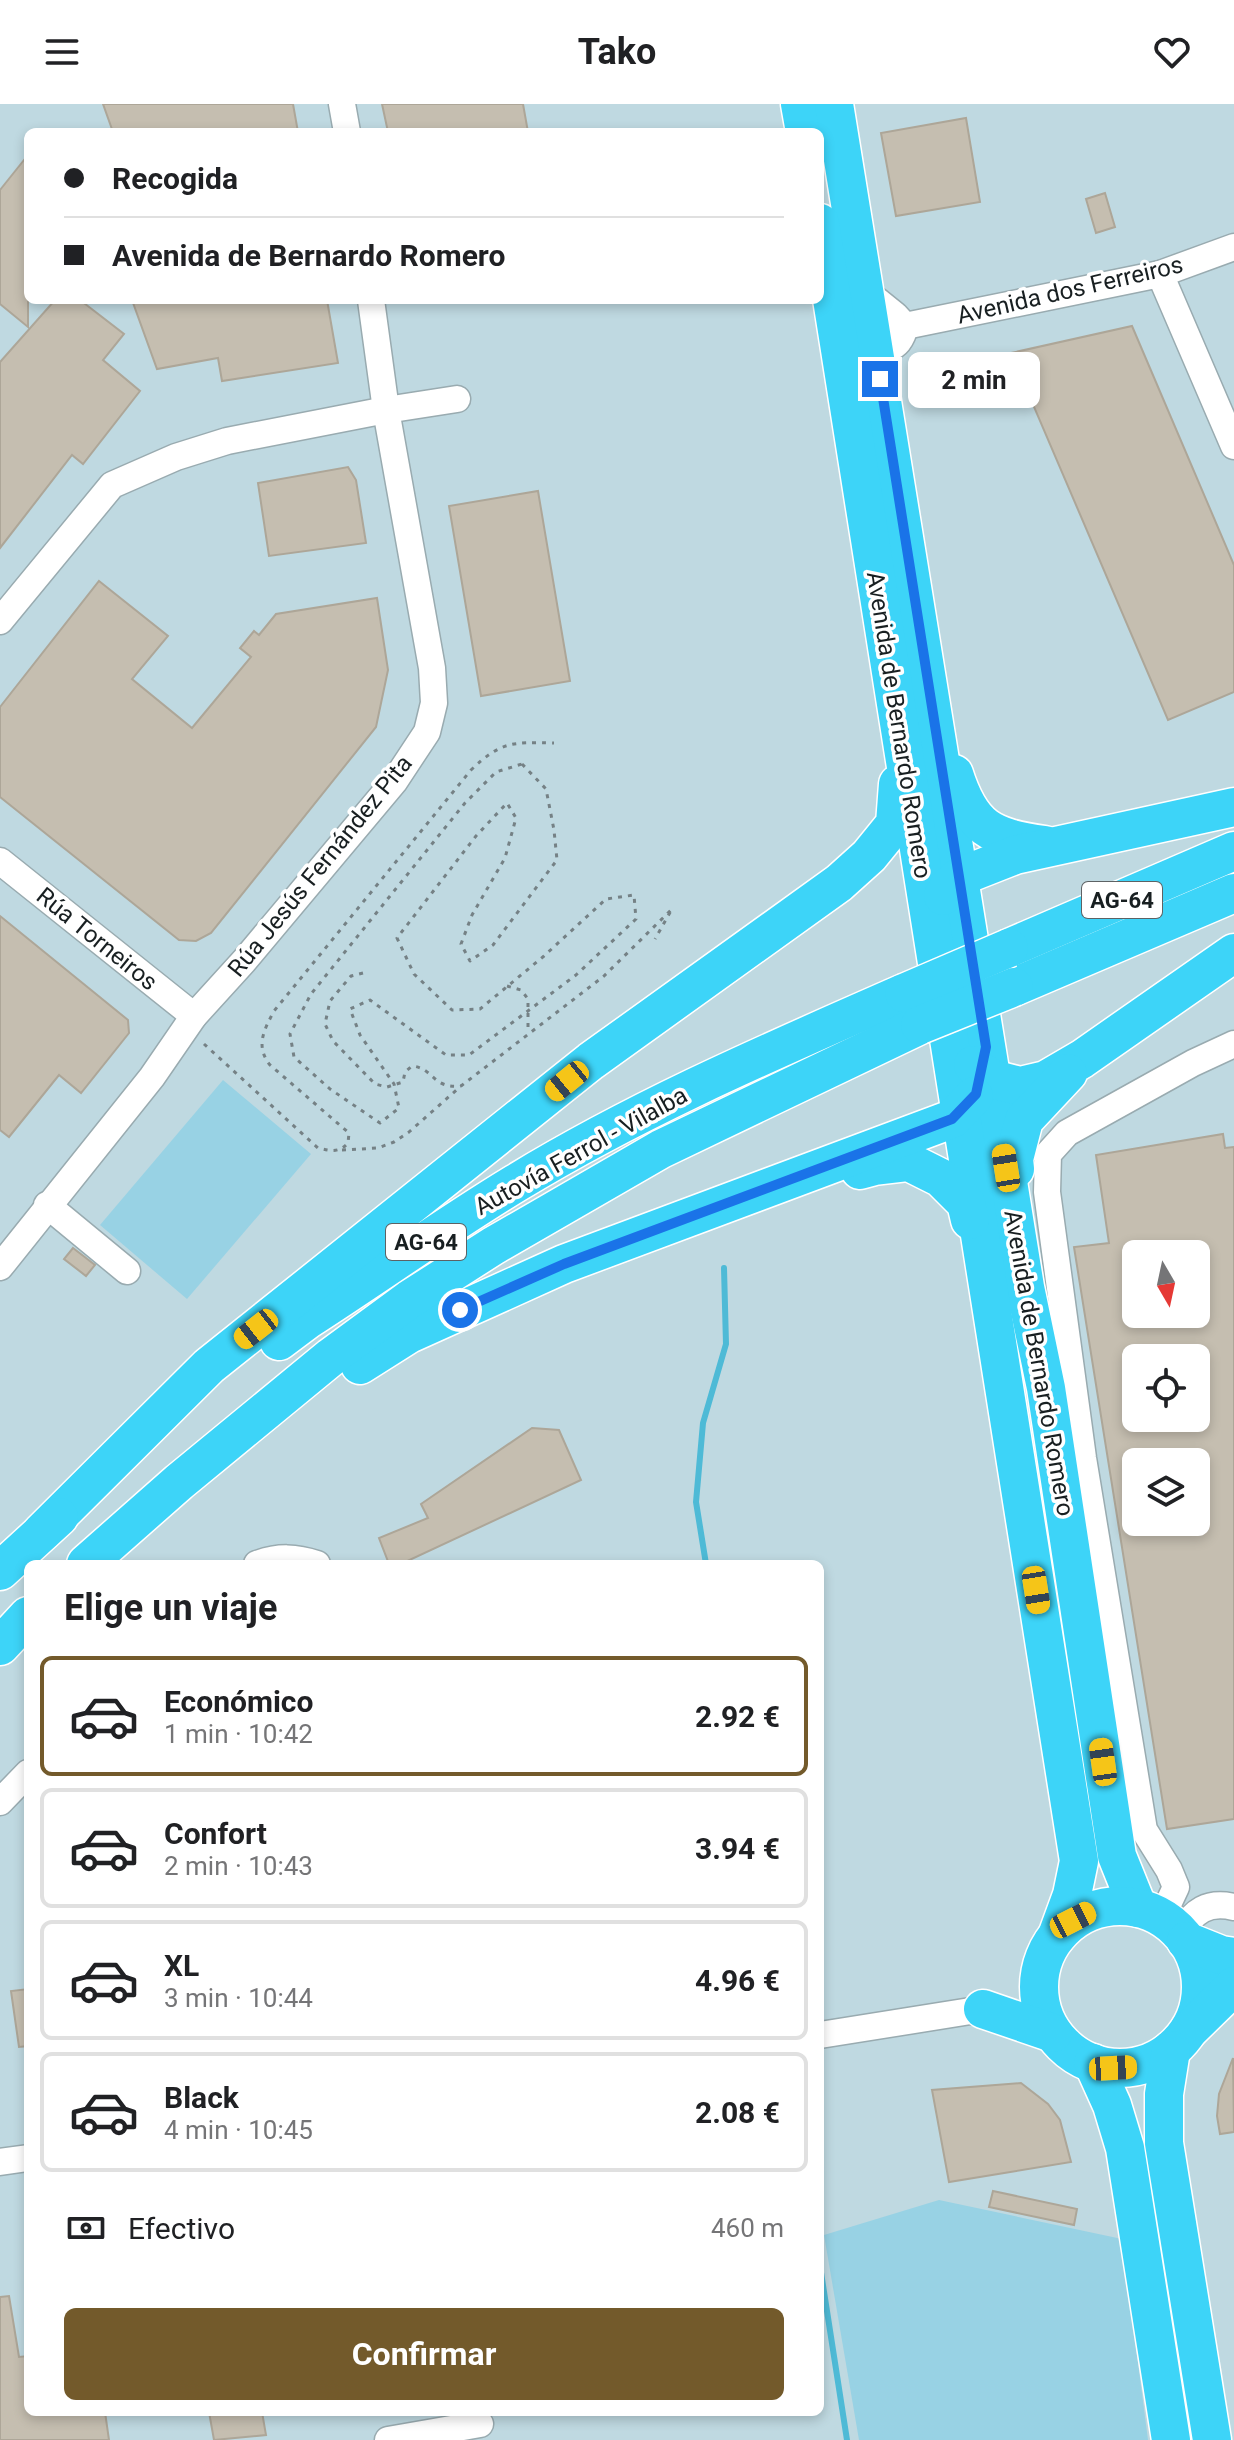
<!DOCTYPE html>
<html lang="es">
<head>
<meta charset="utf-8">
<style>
  :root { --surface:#fff; --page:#f2f2f2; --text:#202124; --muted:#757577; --line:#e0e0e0; --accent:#735a2b }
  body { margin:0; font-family:Roboto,sans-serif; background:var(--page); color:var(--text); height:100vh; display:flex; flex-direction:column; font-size:30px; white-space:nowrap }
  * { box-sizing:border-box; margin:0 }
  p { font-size:26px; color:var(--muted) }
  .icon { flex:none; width:44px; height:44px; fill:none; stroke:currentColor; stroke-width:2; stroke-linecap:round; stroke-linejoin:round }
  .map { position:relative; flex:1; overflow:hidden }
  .panel { position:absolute; left:24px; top:1456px; width:800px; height:856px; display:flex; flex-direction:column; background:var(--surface); border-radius:12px; box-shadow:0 4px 12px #0003 }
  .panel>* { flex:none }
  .guide { position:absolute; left:24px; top:24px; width:800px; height:176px; border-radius:12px; box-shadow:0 4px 12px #0003; display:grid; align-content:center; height:176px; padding:0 40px; background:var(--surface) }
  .needle { width:52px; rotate:171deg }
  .fabs { position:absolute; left:1122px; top:1136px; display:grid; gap:16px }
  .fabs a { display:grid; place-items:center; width:88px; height:88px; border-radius:12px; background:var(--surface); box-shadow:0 4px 12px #0003; font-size:40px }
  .end { position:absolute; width:36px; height:36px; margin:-18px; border:10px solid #1a73e8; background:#fff; box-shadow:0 0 0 4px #fff }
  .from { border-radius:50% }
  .bubble { position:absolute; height:56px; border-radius:12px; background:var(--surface); box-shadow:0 4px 12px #0003; font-size:26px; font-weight:700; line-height:56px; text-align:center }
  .car { position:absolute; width:24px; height:48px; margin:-24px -12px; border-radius:10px; box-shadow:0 0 6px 2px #0007; background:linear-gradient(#f5c518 24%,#345 0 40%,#f5c518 0 76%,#345 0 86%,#f5c518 0) }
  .guide b { display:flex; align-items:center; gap:28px; height:76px; font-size:30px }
  .guide b+b { border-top:2px solid var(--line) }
  .guide i { width:20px; height:20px; background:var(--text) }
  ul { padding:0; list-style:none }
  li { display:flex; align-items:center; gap:24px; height:120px; margin:0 16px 12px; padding:0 24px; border:4px solid var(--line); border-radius:12px }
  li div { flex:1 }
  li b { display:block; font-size:30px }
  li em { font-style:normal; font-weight:700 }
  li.current { border-color:var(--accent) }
  li>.icon { width:72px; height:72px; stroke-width:1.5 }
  h2 { padding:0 40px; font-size:36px; line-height:96px }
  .pay { display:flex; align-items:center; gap:20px; height:88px; padding:0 40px; font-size:30px }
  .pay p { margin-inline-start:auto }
  .cta { display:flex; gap:16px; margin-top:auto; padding:16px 40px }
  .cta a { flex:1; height:92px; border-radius:12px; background:var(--accent); color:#fff; font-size:32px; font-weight:700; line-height:92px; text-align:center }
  header { display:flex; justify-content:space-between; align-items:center; height:104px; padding:0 40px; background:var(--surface); font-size:36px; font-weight:700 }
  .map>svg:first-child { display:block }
</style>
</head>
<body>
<header><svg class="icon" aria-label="menu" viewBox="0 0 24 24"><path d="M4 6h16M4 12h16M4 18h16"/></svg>Tako<svg class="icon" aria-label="heart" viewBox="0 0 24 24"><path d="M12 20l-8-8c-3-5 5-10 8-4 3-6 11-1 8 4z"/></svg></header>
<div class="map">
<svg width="1234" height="2336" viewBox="0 0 1234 2336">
  <rect width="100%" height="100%" fill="#d2e4ea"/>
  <path fill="#bfd9e1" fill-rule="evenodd" d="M0,0h1234v2336h-1234zM28,28h792v168h-792zM1136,1150h60v60h-60zM1136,1254h60v60h-60zM1136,1358h60v60h-60zM28,1460h792v848h-792z"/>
  <g fill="#98d2e4">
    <polygon points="223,976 311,1050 187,1195 100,1121"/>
    <polygon points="939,2096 1122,2135 1148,2336 859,2336 824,2131"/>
  </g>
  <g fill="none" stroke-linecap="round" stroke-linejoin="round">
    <g stroke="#4ebad6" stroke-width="6">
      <polyline points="706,1460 696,1398 703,1319 726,1240 724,1164"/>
      <polyline points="820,2162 847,2336"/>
    </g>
  </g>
  <g fill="#c5beb0" stroke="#ada698" stroke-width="2" fill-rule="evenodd">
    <polygon points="103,0 293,0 298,28 113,28"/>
    <polygon points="382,0 523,0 528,28 388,28"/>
    <polygon points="966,14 980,98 896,112 881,29"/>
    <polygon points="28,51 28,223 0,200 0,86"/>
    <polygon points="1105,89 1115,123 1096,129 1086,95"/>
    <polygon points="55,196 80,196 124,230 103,256 140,287 83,360 72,351 0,444 0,258"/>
    <polygon points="132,196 327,196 338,259 222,277 218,254 157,265"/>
    <polygon points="1132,222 1234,461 1234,588 1168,616 1011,249"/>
    <polygon points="348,363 356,376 366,439 269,452 258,379"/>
    <polygon points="538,387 570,577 481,592 449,402"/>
    <polygon points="99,477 168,532 132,575 192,624 251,553 240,544 254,527 259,531 276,510 377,494 388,566 376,623 211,829 196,837 179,836 0,693 0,603"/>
    <polygon points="0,812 128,916 129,929 81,989 59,971 9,1033 0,1026"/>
    <path d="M1223,1030l2,14 9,-1v672l-67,10 -93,-582 35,-4 -13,-88zM1136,1150h60v60h-60zM1136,1254h60v60h-60zM1136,1358h60v60h-60z"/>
    <polygon points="73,1144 95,1161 86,1172 64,1155"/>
    <polygon points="532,1324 559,1326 581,1376 401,1460 389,1460 379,1434 428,1414 421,1400"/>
    <polygon points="28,1885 28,1942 19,1943 11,1887"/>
    <polygon points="1233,1954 1234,2028 1220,2030 1217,2012 1219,1990"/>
    <polygon points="1021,1979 1048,2000 1060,2016 1071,2058 949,2078 932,1986"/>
    <polygon points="993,2087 1077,2105 1074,2121 989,2103"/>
    <polygon points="9,2192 19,2253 28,2252 28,2308 105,2308 109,2336 0,2336 0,2193"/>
    <polygon points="209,2308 262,2308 266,2331 214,2336"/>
  </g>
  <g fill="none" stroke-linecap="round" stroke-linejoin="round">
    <g stroke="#99abb0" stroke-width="29">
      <g id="minor">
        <polyline points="342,0 347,28"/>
        <polyline points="1160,170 1234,342"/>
        <polyline points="905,222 1160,170 1234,143"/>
        <path d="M857,244c24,3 42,6 48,-22l-10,-11 -31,-25"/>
        <polyline points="0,517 112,381 176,353 227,337 386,306 457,295"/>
        <polyline points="0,757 194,912"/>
        <polyline points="47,1101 127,1167"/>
        <polyline points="0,1163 152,973 194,912 244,857 394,678 427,628 434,599 432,564 386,306 371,196"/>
        <path d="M257,1460c22,-8 39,-7 60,0"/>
        <polyline points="0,1698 28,1669"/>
        <polyline points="1162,1813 1176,1783 1169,1766 1144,1726 1083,1354 1047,1088 1048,1050 1067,1029 1193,959 1234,940"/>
        <path d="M1180,1829c14,-22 27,-32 54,-26"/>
        <polyline points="820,1931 983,1905"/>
        <polyline points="0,2058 28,2054"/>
        <polyline points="388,2336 480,2320"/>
      </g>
    </g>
    <g stroke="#fff" stroke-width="41">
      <g id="highway">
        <polyline points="800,0 805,28"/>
        <polyline points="834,0 1025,1183 1046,1284 1117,1752 1138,1804"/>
        <polyline points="820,119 1079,1757 1072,1791 1057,1832"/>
        <path d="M954,670c17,54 37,64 91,71"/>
        <polyline points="943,792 950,781 959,773 1015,751 1234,703"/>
        <polyline points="1009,844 1234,747"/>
        <polyline points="1014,883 1234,789"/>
        <polyline points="973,961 992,975 1020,982 1046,976 1082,955 1234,849"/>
        <polyline points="1015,1065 1014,1055 1024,1016 1068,969"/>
        <polyline points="860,1066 875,1062 909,1058 941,1074 966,1099 970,1116"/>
        <path d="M279,1237l28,-21c70,-45 138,-94 209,-137 123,-75 256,-132 388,-190"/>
        <polyline points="360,1261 409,1230 564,1160 952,1015 974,992"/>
        <polyline points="42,1428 209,1262 591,957 839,779 869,752 895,720 898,680"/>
        <polyline points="86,1460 179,1378 331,1253 410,1195 493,1142 661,1045 920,921"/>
        <polyline points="0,1467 59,1413"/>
        <polyline points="0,1542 28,1512"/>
        <circle cx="1120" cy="1883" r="81"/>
        <polyline points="1186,1837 1221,1851 1234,1853"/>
        <polyline points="983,1905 1053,1929"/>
        <polyline points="1189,1926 1234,1882"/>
        <polyline points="1171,1946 1164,1990 1164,2039 1212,2336"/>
        <polyline points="1093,1959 1112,2001 1125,2044 1171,2336"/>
      </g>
    </g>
    <g stroke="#758185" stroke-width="3" stroke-dasharray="4 6" stroke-linecap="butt">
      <polygon points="522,660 546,685 554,726 557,756 493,841 470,857 461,840 472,811 505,754 516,714 507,699 476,732 397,834 414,870 452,906 480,905 544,852 606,795 634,791 636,815 576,871 469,951 446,951 370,896 350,905 360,931 394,980 399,1004 380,1019 330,985 294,953 290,930 311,890 465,699 496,668"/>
      <path d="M363,869l-12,3 -21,25 -5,23 8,17 42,43 12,3 16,-5 2,-10 7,-6c22,2 20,23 49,20"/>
      <polyline points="507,882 521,886 528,895 528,929"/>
      <path d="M204,940l114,104c13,3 21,5 30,-5l1,-10 -79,-68c-15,-19 -6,-35 4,-54l197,-241c30,-29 42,-28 83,-27"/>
      <polyline points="342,1046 378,1044 394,1038 409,1028 461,982 604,872 672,805 655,835"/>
    </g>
    <use href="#minor" stroke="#fff" stroke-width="26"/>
    <use href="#highway" stroke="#3dd4f8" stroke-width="38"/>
    <g stroke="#fff" stroke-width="41" stroke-linecap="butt">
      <g id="highway-bridge">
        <polyline points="904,889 1009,844"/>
        <polyline points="920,921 1014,883"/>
      </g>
    </g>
    <use href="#highway-bridge" stroke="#3dd4f8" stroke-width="38"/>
  </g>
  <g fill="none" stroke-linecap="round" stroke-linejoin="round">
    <polyline stroke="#1a73e8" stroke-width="10" points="460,1206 564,1160 952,1015 976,990 986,943 880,275"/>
  </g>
  <g text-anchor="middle" stroke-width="7" stroke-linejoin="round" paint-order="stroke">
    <g fill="#fff" stroke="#5d6264" stroke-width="2">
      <rect x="1082" y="778" width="80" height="36" rx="6"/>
      <rect x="386" y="1120" width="80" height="36" rx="6"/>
    </g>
    <g font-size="22" font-weight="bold" fill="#181f21">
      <text x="1122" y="804">AG-64</text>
      <text x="426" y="1146">AG-64</text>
    </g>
    <g font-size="24" fill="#181f21" stroke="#fff">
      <text transform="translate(1070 186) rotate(-13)" y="8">Avenida dos Ferreiros</text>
      <text transform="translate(899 621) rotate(81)" y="8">Avenida de Bernardo Romero</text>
      <text transform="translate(320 762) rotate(-51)" y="8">Rúa Jesús Fernández Pita</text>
      <text transform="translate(97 835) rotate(39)" y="8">Rúa Torneiros</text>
      <text transform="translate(581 1047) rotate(-29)" y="8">Autovía Ferrol - Vilalba</text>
      <text transform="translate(1039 1259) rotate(80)" y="8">Avenida de Bernardo Romero</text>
    </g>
  </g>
</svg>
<div class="fabs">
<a><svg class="needle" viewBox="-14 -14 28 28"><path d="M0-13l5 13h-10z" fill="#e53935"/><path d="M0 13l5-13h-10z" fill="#757577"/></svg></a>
<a><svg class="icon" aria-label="locate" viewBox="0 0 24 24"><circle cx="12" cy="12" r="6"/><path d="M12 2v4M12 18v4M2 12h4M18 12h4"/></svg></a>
<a><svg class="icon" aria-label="layers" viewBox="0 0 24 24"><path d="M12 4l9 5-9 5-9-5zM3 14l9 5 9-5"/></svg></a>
</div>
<i class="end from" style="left:460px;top:1206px"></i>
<i class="end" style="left:880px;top:275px"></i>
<div class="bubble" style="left:908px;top:248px;width:132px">2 min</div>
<i class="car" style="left:567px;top:977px;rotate:231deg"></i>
<i class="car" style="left:1006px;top:1064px;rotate:351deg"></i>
<i class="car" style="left:256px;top:1225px;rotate:232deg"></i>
<i class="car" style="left:1036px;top:1486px;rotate:171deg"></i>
<i class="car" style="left:1103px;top:1658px;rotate:352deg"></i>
<i class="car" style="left:1073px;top:1816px;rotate:63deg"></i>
<i class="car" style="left:1113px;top:1964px;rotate:87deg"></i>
<div class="guide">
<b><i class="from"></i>Recogida</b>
<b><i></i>Avenida de Bernardo Romero</b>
</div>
<section class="panel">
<h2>Elige un viaje</h2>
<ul>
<li class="current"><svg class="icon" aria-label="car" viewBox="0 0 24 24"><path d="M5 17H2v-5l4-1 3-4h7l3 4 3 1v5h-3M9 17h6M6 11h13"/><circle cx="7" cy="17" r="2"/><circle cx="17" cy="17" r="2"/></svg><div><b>Económico</b><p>1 min · 10:42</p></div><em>2.92 €</em></li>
<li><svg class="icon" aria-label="car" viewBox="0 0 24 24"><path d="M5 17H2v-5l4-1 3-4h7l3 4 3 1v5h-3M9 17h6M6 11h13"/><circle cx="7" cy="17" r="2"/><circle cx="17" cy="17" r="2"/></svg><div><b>Confort</b><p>2 min · 10:43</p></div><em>3.94 €</em></li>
<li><svg class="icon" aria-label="car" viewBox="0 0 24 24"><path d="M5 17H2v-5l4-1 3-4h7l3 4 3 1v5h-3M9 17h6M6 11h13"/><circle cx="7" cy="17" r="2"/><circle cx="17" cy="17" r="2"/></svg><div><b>XL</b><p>3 min · 10:44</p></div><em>4.96 €</em></li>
<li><svg class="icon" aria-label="car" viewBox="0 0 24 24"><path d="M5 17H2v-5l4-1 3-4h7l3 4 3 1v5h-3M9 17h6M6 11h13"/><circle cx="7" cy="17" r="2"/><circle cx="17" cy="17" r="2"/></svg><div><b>Black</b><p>4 min · 10:45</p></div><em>2.08 €</em></li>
</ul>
<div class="pay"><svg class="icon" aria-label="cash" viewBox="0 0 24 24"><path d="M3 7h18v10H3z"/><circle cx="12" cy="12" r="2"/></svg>Efectivo<p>460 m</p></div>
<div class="cta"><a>Confirmar</a></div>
</section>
</div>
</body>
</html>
